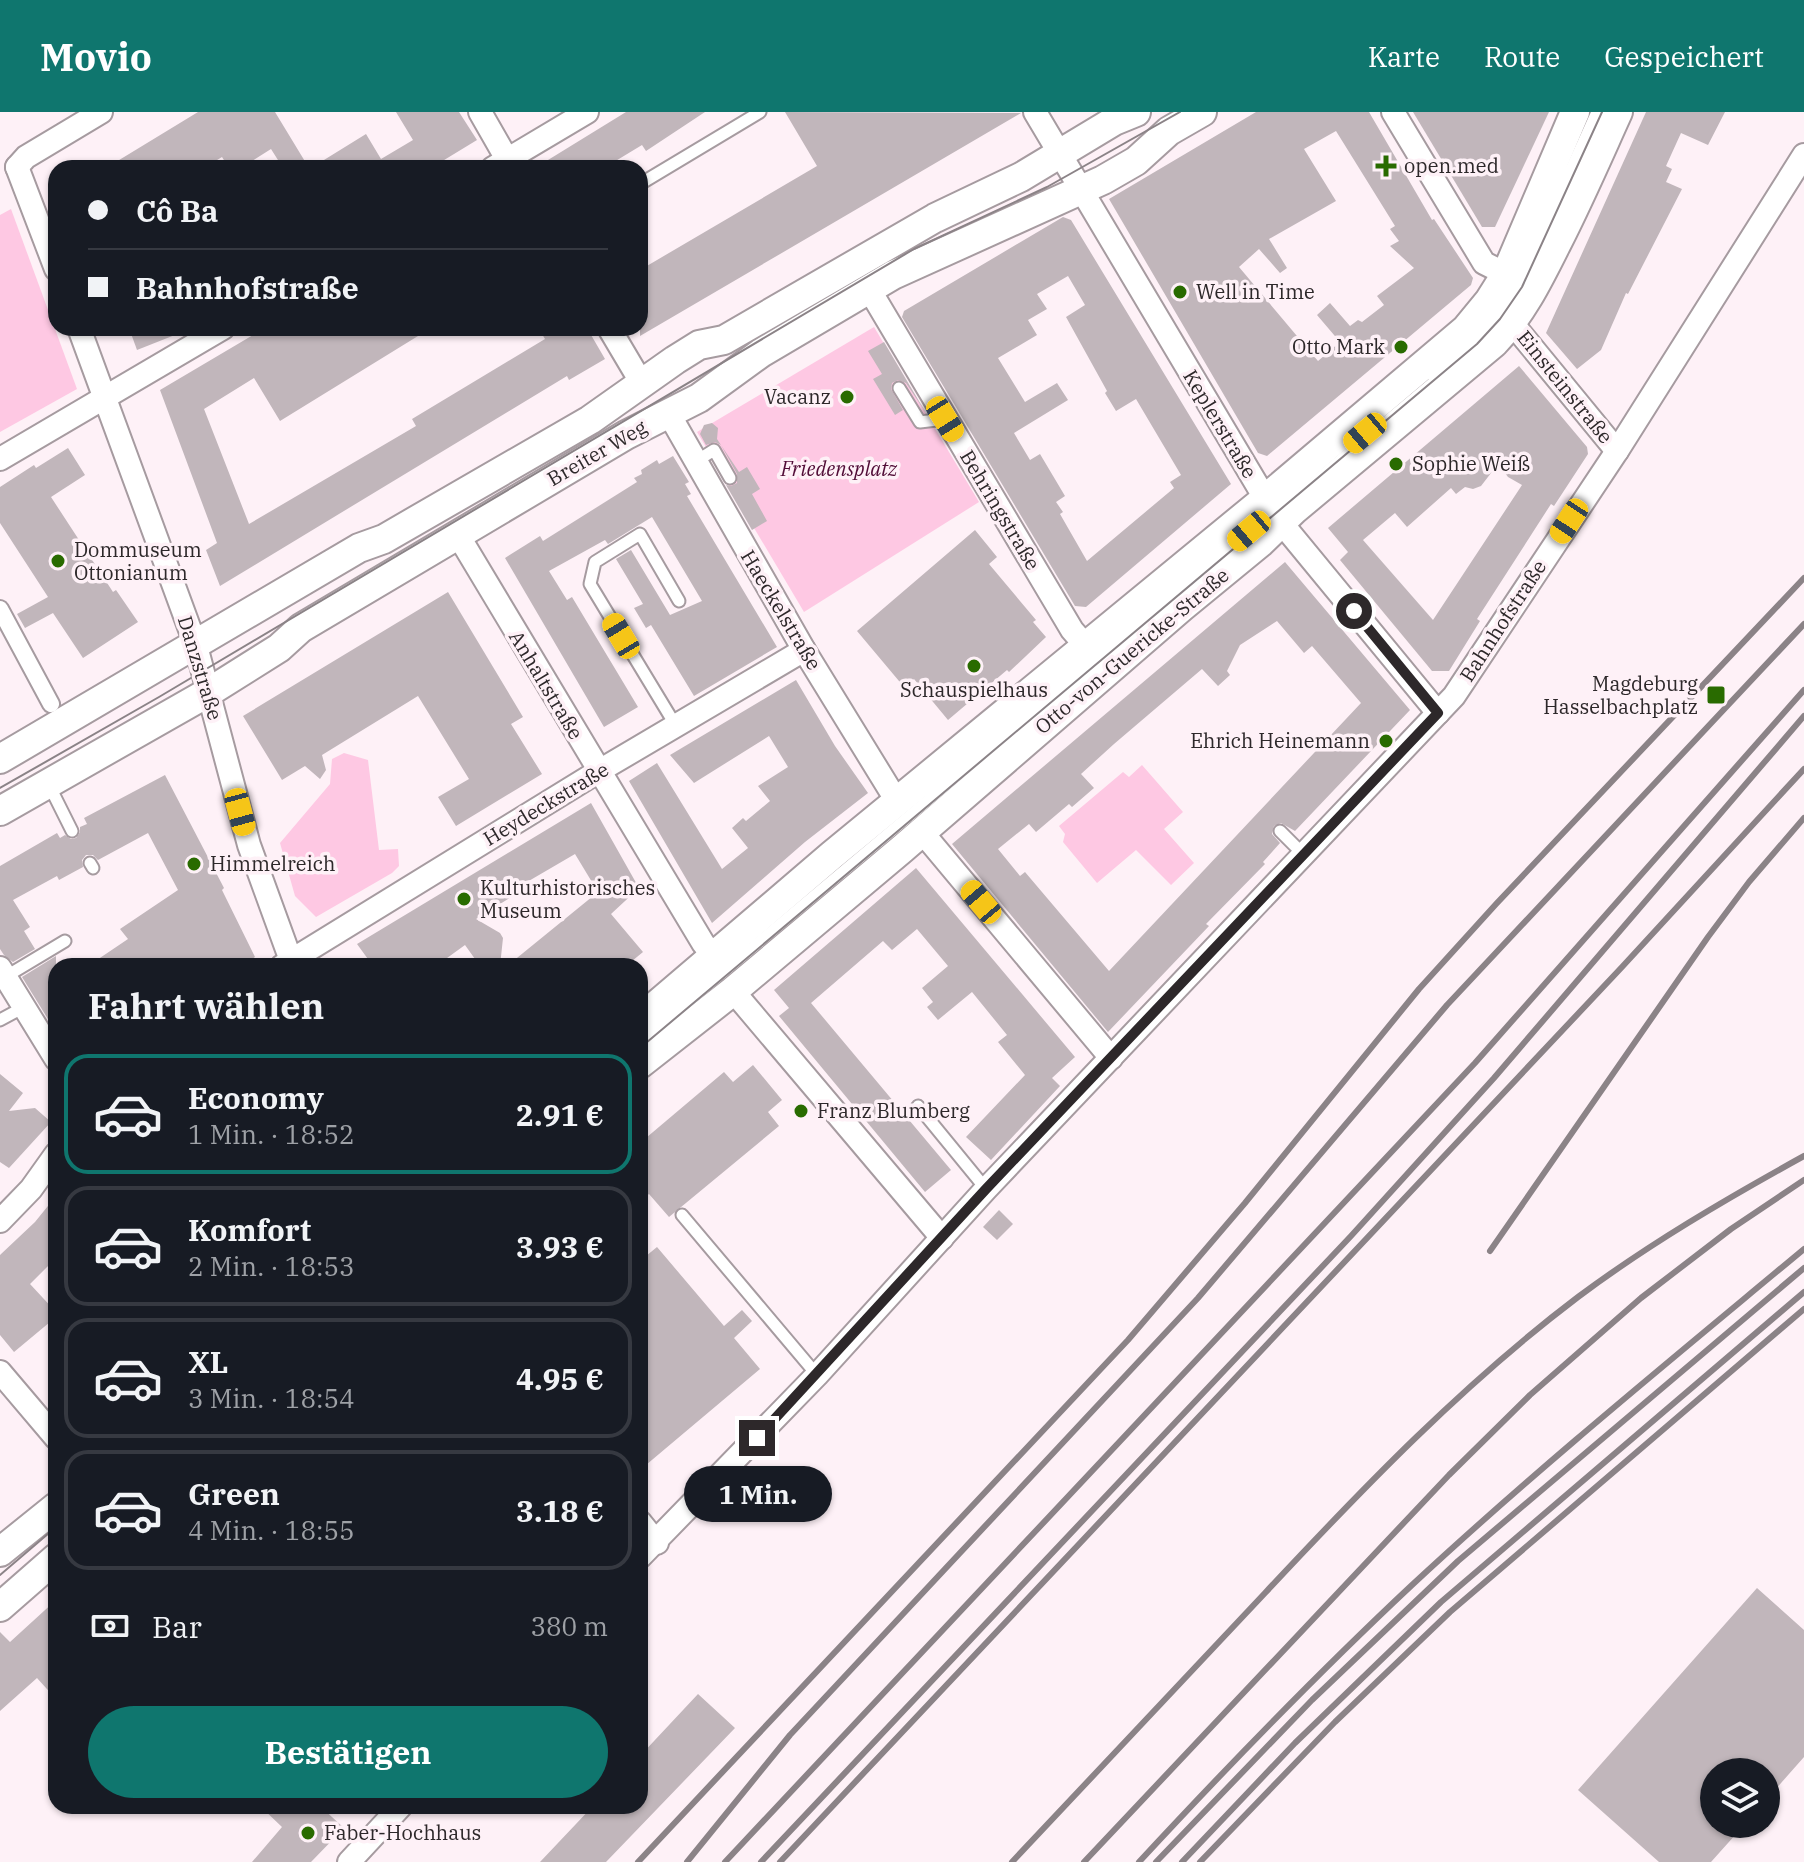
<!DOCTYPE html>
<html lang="de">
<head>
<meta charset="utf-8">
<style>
  :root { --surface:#171b24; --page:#20242c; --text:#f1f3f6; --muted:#9ea1a6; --line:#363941; --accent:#0f766e }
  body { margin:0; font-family:"IBM Plex Serif",serif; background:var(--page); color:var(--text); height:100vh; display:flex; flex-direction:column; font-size:30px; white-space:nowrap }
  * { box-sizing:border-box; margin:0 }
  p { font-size:26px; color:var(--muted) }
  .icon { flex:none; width:44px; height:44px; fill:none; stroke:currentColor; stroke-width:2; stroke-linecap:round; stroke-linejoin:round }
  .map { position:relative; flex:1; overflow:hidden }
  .drawer { position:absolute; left:48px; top:846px; width:600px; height:856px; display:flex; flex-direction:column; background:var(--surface); border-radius:24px; box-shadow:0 2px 6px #0004 }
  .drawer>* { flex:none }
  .banner { position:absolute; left:48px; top:48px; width:600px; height:176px; border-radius:24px; box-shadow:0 2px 6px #0004; display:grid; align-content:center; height:176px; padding:0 40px; background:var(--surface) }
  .fabs { position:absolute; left:1700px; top:1646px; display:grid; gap:16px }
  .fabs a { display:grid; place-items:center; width:80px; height:80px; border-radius:50%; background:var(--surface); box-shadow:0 2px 6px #0004; font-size:40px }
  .end { position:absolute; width:36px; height:36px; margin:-18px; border:10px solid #2d282a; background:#fff; box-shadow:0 0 0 4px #fff }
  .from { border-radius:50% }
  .bubble { position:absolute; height:56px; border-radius:28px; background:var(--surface); box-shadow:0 2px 6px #0004; font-size:26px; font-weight:700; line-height:56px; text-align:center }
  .car { position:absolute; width:24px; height:48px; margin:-24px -12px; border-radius:10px; box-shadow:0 0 6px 2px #0007; background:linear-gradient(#f5c518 24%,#345 0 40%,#f5c518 0 76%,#345 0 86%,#f5c518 0) }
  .banner b { display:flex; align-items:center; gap:28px; height:76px; font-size:30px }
  .banner b+b { border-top:2px solid var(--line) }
  .banner i { width:20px; height:20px; background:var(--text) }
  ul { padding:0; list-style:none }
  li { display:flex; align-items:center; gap:24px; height:120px; margin:0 16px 12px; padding:0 24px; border:4px solid var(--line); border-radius:24px }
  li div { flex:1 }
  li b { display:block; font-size:30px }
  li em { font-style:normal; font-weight:700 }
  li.on { border-color:var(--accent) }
  li>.icon { width:72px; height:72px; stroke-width:1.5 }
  h2 { padding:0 40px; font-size:36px; line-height:96px }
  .pay { display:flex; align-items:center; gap:20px; height:88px; padding:0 40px; font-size:30px }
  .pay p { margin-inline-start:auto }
  .cta { display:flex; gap:16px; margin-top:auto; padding:16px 40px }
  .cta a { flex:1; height:92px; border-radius:48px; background:var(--accent); color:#fff; font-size:32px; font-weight:700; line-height:92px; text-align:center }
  header { display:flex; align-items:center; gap:48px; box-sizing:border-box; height:112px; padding:0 40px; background:var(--accent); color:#fff }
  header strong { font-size:38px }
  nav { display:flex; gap:44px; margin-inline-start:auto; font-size:28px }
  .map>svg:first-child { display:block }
</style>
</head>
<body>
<header>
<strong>Movio</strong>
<nav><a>Karte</a><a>Route</a><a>Gespeichert</a></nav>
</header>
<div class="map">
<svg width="1804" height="1750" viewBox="0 0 1804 1750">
  <rect width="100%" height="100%" fill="#fef1f7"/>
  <g fill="#fec8e3">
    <polygon points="11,97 77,277 0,320 0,103"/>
    <polygon points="874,215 979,390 804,500 697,320"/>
    <polygon points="344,641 368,648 379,738 398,737 399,754 392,761 316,805 295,784 280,731 330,672 332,647"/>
    <polygon points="1142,653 1183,700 1164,717 1194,751 1171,773 1136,738 1097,771 1063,730 1065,722 1059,714 1123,660 1129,665"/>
  </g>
  <g fill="#c1b6bb" fill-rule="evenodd">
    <polygon points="198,0 275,0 309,56 283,56 271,37 241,56 229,56 222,45 204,56 106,56"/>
    <polygon points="396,0 459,0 477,28 431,56 311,56 366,22 381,47 413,28"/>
    <polygon points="626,0 705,0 646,39 642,33 604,56 535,56"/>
    <polygon points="785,0 1021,1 640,224 640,158 817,54"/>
    <path d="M1256,0h113l63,108 2,-1 39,59 -2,7 -204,171 -9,-3 -149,-254zM1336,19l59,95 -5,3 9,12 -9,5 24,22 -37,28 7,9 -22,17 -4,-2 -8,6 -20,-23 -13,12 23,27 -22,19 -79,-94 20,-18 21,24 7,-5 -18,-29 67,-38 -32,-52z"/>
    <polygon points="1413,0 1549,0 1495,115 1482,115"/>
    <polygon points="1646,0 1725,0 1708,33 1681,21 1666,54 1672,57 1666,70 1682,77 1628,182 1626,181 1601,238 1577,257 1546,221"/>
    <path d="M1063,105l8,3 160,264 -145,123 -11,-1 -173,-289 2,-6zM1068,164l17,29 -19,12 41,74 -2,2 11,18 20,-12 45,76 -11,7 4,6 -87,73 -27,-47 3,-2 -7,-10 9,-6 -25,-42 -10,6 -16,-27 54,-33 -11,-17 -32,19 -27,-44 39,-23 -9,-15 19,-11 -10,-15z"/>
    <polygon points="129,216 189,216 190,217 137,238"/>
    <polygon points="265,216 431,216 280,309 254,266 204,297 249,412 416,314 412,307 545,227 542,222 552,216 587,216 605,247 569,268 567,264 220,474 206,438 217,431 160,278"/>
    <polygon points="884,230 926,301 906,271 898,268 892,271 891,277 903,298 895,303 873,267 882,262 868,239"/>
    <path d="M1519,254l68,81 1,7 -34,52 -3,-2 -18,28 -56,87 3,2 -31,50h-17l-92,-111 8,-8 -20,-24zM1498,352l10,13 14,8 -89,135 -70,-80 32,-27 12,14 44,-39 5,6 9,-7 8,2 8,-3z"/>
    <polygon points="712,311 718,316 717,327 739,360 747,355 760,377 752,382 767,409 752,418 726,373 731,374 737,371 737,362 721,333 715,330 706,333 700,322 704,313"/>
    <polygon points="68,336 85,363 51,385 113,480 116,478 138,510 83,546 53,501 25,516 17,502 48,485 0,411 0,375 34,353 36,356"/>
    <polygon points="673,344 689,370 685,372 691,382 687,384 777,535 694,584 651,513 646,516 634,496 643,492 616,447 631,438 670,503 702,489 652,405 608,432 605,428 549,459 567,488 572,485 638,595 604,615 505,446 540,424 543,429 637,370 634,366 642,362 641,358 657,348 659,352"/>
    <polygon points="975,418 997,445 989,452 1036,508 1033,510 1046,525 1009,560 1007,558 948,608 914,567 904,575 857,519"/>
    <path d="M1285,450l125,148 -115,121 -14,-8 -7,3 -2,8 8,9 -17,19 2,2 -59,60 3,2 -101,106 -156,-188zM1277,509l27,32 8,-7 49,57 -252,268 -84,-99 -5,4 -22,-27 31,-25 7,8 33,-28 3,3 22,-19 -13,-14 33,-30 88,-75 16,17 12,-11 -3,-4 13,-26z"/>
    <polygon points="448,480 523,605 511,612 542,662 456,714 438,685 469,667 418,584 322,643 326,658 320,667 305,654 282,668 243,604"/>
    <polygon points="796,568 835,634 868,681 805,730 712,811 629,669 657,651 722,757 748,736 732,716 743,706 746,709 770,689 758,674 788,655 769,624 694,671 670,643"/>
    <polygon points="165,663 224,776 222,778 255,845 242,854 88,854 128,827 120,817 178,778 148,721 98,748 93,743 86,743 82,748 83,755 59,768 57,764 13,788 30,815 24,819 35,837 13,850 4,843 0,837 0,754 57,721 60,726 65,723 71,727 76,726 80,720 80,715 87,712 84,706"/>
    <polygon points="591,691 639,776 611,802 643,840 626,854 507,854 598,780 575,742 527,770 529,774 476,807 500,821 503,826 500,854 480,854 465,833 436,854 373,854 357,832"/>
    <polygon points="916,756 1075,945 1052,966 1060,974 991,1048 966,1025 1025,963 998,930 1007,923 972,880 938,908 927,895 933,890 922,876 948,854 917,817 892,838 883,829 811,891 951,1058 925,1080 779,904 789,896 774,878"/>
    <polygon points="56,844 56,920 22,865"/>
    <polygon points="753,953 782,988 768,1000 779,1014 669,1105 649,1082 640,1089 640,1031 724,960 733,970"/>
    <polygon points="0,962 23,981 9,999 35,996 51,1010 9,1056 0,1050"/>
    <polygon points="56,1084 56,1146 30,1172 56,1200 56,1205 14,1240 0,1223 0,1143 35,1110"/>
    <polygon points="999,1098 1013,1112 997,1128 983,1115"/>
    <polygon points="657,1135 724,1214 742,1198 752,1209 734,1226 760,1257 640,1358 640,1149"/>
    <polygon points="1757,1476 1804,1518 1804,1645 1766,1688 1766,1660 1714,1660 1714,1712 1745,1712 1711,1750 1659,1750 1578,1678"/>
    <polygon points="56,1488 56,1587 37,1566 0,1599 0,1520 10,1530"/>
    <polygon points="698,1582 735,1616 606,1750 540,1750 593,1694 640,1694 640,1644"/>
    <polygon points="260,1694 320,1694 344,1716 311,1750 252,1750 282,1715"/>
  </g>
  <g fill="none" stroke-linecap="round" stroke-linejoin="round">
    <g stroke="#a69ba0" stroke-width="15">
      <g id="service">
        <polyline points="640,72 760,0"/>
        <path d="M1433,264c38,-33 67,-59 91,-103l73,-161"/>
        <polyline points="899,276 920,310 945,307"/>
        <polyline points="695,350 714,338 730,366"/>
        <polyline points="676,614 590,472 595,450 640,422 679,489"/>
        <polyline points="49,673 72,719"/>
        <polyline points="1280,719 1304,743"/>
        <polyline points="90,751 93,756"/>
        <polyline points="5,865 65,829"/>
        <polyline points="0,908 24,895"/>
        <polyline points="640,930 1273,399"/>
        <polyline points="918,994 986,1077"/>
        <polyline points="682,1103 817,1263"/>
      </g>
    </g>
    <g stroke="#a69ba0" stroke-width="20">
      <polyline id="pedestrian" points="0,497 51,592"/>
    </g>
    <g stroke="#a69ba0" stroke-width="26">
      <g id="minor">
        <polyline points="480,0 512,56"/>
        <polyline points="1035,0 1275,403 1438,601"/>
        <polyline points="1393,0 1484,151 1506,162"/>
        <polyline points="17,55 56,157"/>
        <polyline points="17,55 26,45 101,0"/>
        <polyline points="493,56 587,0"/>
        <polyline points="869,177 1072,518 1086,534"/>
        <polyline points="1512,211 1617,339"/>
        <polyline points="79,216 196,534 249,733 293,854"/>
        <polyline points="609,216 641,270"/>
        <polyline points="669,302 804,538 898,691"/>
        <polyline points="0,347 223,216"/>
        <polyline points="458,423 703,831 713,844"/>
        <polyline points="922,720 1111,946"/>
        <polyline points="282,854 599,659 804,538"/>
        <polyline points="0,856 56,947"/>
        <polyline points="733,879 942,1126"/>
        <polyline points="0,1109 31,1077 56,1042"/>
        <polyline points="0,1260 56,1326"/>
        <polyline points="640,1410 657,1431"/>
        <polyline points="640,1445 817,1263 986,1077 1454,584 1617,339 1804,43"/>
        <polyline points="349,1750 401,1694"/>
      </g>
    </g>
    <g stroke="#a69ba0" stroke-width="32">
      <g id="tertiary">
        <polyline points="0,647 359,436 384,427 590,308 675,248 699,233 724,228 935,106 1021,65 1114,9 1136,0"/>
        <polyline points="0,699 209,580 279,536 301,516 626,323 699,286 761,241 893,163 1103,68 1136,49 1169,19 1202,0"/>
        <polyline points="640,907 832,743 1265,387 1466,217 1489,189 1506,162 1575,0"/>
        <path d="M640,952l93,-73 169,-142 280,-242 78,-64 34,-33 200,-167c28,-29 45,-64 63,-100 22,-43 41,-87 61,-131"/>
        <polyline points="0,1440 56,1395"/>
        <polyline points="0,1495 56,1446"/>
      </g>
    </g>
    <use href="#service" stroke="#fff" stroke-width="11"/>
    <use href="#pedestrian" stroke="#fff" stroke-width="16"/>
    <use href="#minor" stroke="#fff" stroke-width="22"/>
    <use href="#tertiary" stroke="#fff" stroke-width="28"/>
    <g stroke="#8b8387" stroke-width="2">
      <polyline points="0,676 159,585 914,137 1047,75 1180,0"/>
      <polyline points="640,936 1477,232 1500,207 1522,175 1602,0"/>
      <polyline points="0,1463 56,1415"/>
    </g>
    <g stroke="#8b8387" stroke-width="6">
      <polyline points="1490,1139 1708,825 1749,770 1804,706"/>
      <polyline points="638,1750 1128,1228 1245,1091 1419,877 1497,791 1804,466"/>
      <polyline points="687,1750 790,1623 1198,1186 1447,893 1804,512"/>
      <polyline points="725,1750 1475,951 1804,578"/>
      <polyline points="761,1750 1351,1124 1494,966 1804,604"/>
      <polyline points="780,1750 1622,855 1804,657"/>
      <path d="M1012,1750c84,-90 169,-179 253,-269 98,-105 198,-209 313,-296 71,-53 148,-98 226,-141"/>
      <polyline points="1084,1750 1449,1363 1530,1283 1641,1186 1731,1117 1804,1068"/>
      <path d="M1139,1750c88,-95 178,-188 273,-277 126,-117 260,-226 392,-336"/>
      <polyline points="1156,1750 1312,1588 1458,1449 1804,1156"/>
      <polyline points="1182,1750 1295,1631 1441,1490 1804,1180"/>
      <polyline points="1200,1750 1335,1610 1450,1500 1804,1197"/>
    </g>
  </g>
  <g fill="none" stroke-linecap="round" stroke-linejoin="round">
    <polyline stroke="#2d282a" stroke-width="10" points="757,1326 986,1077 1438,601 1354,499"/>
  </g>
  <g fill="#296b00" stroke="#fef1f7" stroke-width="3">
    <path d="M1382 42h8v8h8v8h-8v8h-8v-8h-8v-8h8z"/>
    <circle cx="1180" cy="180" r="8"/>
    <circle cx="1401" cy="235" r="8"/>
    <circle cx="847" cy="285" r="8"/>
    <circle cx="1396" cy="352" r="8"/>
    <circle cx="58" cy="449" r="8"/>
    <circle cx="974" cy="554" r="8"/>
    <rect x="1706" y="573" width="20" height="20" rx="4"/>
    <circle cx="1386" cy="629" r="8"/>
    <circle cx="194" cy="752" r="8"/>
    <circle cx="464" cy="787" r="8"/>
    <circle cx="801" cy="999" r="8"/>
    <circle cx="308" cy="1721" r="8"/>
  </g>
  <g text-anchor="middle" stroke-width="7" stroke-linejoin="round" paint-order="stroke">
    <g font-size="20" fill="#2d282a" stroke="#fef1f7" text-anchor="start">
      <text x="1404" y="61">open.med</text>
      <text x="1196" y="187">Well in Time</text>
      <text x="1385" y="242" text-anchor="end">Otto Mark</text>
      <text x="831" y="292" text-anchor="end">Vacanz</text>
      <text x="1412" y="359">Sophie Weiß</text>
      <text x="74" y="445">Dommuseum<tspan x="74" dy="23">Ottonianum</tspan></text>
      <text x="1698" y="579" text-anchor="end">Magdeburg<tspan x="1698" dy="23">Hasselbachplatz</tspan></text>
      <text x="974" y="585" text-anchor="middle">Schauspielhaus</text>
      <text x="1370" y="636" text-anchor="end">Ehrich Heinemann</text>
      <text x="210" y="759">Himmelreich</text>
      <text x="480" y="783">Kulturhistorisches<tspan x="480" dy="23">Museum</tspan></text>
      <text x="817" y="1006">Franz Blumberg</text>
      <text x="324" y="1728">Faber-Hochhaus</text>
    </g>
    <g font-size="20" fill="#2d282a" stroke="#fef1f7">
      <text transform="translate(1565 275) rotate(51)" y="7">Einsteinstraße</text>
      <text transform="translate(1220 312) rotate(59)" y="7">Keplerstraße</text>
      <text transform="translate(597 341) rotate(-30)" y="7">Breiter Weg</text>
      <text transform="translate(1000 398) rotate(59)" y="7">Behringstraße</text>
      <text transform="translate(781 498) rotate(59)" y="7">Haeckelstraße</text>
      <text transform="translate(1503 509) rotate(-57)" y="7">Bahnhofstraße</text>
      <text transform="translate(1132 539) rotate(-40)" y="7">Otto-von-Guericke-Straße</text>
      <text transform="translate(200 556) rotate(73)" y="7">Danzstraße</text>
      <text transform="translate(546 573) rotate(59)" y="7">Anhaltstraße</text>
      <text transform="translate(546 692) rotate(-31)" y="7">Heydeckstraße</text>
    </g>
    <g font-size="20" font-style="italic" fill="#510d37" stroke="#fef1f7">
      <text x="839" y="364">Friedensplatz</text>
    </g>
  </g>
</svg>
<div class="fabs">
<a><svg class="icon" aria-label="layers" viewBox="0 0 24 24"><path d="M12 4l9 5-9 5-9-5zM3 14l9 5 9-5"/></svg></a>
</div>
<i class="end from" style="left:1354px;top:499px"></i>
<i class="end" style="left:757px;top:1326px"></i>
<div class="bubble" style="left:684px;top:1354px;width:148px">1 Min.</div>
<i class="car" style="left:945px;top:307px;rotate:148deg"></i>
<i class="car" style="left:1365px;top:321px;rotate:230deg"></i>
<i class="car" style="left:1569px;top:409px;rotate:213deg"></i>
<i class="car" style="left:1249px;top:419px;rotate:230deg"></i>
<i class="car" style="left:621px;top:524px;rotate:329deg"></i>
<i class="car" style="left:240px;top:700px;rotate:165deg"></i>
<i class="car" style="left:981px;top:790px;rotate:320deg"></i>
<div class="banner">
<b><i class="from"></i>Cô Ba</b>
<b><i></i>Bahnhofstraße</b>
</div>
<section class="drawer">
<h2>Fahrt wählen</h2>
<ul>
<li class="on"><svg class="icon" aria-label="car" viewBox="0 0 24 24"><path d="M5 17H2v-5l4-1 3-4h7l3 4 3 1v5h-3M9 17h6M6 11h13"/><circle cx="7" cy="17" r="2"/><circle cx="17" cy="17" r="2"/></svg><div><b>Economy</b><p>1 Min. · 18:52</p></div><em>2.91 €</em></li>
<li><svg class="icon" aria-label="car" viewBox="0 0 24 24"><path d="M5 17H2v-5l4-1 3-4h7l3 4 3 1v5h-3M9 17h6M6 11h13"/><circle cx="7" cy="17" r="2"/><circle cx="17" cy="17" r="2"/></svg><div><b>Komfort</b><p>2 Min. · 18:53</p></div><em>3.93 €</em></li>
<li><svg class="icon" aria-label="car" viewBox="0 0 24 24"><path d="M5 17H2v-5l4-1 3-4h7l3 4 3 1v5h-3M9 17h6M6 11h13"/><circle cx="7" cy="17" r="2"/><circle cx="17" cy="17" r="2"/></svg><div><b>XL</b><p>3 Min. · 18:54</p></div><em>4.95 €</em></li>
<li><svg class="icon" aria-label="car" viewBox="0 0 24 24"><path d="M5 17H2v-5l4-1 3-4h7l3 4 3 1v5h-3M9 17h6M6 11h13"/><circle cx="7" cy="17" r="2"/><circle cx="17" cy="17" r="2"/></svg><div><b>Green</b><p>4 Min. · 18:55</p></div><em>3.18 €</em></li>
</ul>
<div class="pay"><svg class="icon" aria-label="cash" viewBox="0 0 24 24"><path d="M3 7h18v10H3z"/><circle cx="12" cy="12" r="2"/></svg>Bar<p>380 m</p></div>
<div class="cta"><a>Bestätigen</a></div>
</section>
</div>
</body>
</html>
